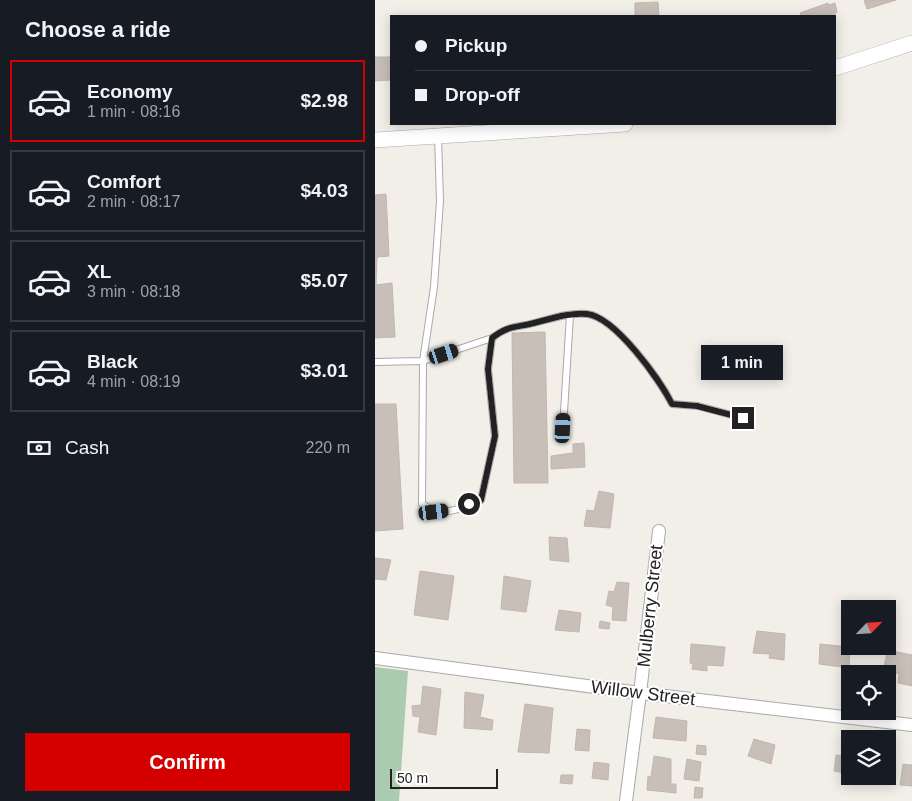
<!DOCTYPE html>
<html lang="en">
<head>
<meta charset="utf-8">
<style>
  :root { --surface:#171b24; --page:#20242c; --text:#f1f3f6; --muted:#9ea1a6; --line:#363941; --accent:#d40000 }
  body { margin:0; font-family:Arial,sans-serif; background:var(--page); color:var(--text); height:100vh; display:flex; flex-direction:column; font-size:19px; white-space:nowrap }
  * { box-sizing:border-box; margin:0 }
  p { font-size:16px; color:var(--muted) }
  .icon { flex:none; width:28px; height:28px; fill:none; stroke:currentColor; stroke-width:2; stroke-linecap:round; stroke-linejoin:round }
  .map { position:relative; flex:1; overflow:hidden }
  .drawer { display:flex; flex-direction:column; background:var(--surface); width:375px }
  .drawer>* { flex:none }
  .banner { position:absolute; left:15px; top:15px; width:446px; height:110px; border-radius:0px; box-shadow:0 2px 12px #0003; display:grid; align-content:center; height:110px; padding:0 25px; background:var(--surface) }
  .needle { width:32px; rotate:65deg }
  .buttons { position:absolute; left:466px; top:600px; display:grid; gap:10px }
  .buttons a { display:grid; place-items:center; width:55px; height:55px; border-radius:0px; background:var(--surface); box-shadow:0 2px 12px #0003; font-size:25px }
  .scale { position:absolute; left:15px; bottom:12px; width:108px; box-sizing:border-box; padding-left:5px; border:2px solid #222; border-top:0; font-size:14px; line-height:18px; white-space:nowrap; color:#222; -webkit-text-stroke:4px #fff; paint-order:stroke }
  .end { position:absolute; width:22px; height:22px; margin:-11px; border:6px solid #222; background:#fff; box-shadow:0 0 0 2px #fff }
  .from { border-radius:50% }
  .bubble { position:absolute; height:35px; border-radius:0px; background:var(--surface); box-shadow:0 2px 12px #0003; font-size:16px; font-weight:700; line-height:35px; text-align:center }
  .car { position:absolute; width:15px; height:30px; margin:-15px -8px; border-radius:6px; box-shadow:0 0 4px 1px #0007; background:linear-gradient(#222 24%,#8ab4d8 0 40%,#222 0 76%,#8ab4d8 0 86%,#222 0) }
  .banner b { display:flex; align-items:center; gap:18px; height:48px; font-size:19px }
  .banner b+b { border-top:1px solid var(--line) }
  .banner i { width:12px; height:12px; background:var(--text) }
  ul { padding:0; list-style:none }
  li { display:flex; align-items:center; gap:15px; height:82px; margin:0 10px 8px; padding:0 15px; border:2px solid var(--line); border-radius:0px }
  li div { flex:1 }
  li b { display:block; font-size:19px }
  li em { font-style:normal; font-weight:700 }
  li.active { border-color:var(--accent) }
  li>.icon { width:45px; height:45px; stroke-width:1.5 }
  h2 { padding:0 25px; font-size:22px; line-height:60px }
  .pay { display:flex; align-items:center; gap:12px; height:55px; padding:0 25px; font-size:19px }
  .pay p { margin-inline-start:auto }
  .primary-button { display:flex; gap:10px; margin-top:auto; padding:10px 25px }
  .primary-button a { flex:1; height:58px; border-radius:0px; background:var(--accent); color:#fff; font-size:20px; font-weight:700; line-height:58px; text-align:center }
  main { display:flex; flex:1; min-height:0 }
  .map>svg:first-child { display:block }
</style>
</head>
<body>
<main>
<section class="drawer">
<h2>Choose a ride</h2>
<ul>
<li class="active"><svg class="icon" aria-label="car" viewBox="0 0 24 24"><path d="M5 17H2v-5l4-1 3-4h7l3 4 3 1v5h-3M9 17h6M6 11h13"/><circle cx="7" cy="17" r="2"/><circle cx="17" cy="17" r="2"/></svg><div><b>Economy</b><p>1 min · 08:16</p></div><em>$2.98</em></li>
<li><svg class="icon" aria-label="car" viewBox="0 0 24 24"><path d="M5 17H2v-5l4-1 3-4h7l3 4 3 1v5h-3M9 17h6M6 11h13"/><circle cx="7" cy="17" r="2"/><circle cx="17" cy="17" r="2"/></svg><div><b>Comfort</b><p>2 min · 08:17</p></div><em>$4.03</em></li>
<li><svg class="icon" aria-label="car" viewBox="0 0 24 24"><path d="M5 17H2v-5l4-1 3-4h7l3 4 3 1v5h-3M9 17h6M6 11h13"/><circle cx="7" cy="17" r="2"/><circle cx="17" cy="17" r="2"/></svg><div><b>XL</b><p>3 min · 08:18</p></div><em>$5.07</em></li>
<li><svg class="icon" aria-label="car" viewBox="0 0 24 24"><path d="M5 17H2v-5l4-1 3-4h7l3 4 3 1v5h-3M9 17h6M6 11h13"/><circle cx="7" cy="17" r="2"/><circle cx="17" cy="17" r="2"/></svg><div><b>Black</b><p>4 min · 08:19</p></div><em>$3.01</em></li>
</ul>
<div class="pay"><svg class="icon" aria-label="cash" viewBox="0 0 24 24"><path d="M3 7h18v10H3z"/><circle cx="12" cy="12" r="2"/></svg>Cash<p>220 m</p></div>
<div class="primary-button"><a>Confirm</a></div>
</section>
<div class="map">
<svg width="537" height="801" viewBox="0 0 537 801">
  <rect width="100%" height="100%" fill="#f2efe9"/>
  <polygon fill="#aacbaf" points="0,667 33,671 24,801 0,801"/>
  <g fill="#c7bfb8" stroke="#c4b6ab">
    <polygon points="489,0 521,0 492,9"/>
    <polygon points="283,2 284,16 260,16 260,3"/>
    <polygon points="453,3 454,5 460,3 462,12 458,16 426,16 425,13"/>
    <polygon points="0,57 16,57 16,80 0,81"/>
    <polygon points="11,194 14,256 2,257 1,285 17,283 20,337 0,338 0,195"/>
    <polygon points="170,332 173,483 139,483 137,333"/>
    <polygon points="0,404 21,404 28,529 0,531"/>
    <polygon points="209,443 210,467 176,469 176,456 198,453 198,444"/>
    <polygon points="224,491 239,494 235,528 209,526 212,510 219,511"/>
    <polygon points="174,537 192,538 194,562 175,560"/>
    <polygon points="0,558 16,560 11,580 0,579"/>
    <polygon points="45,571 79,576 73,620 39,615"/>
    <polygon points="129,576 156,581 151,612 126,609"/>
    <polygon points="242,582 254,583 251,621 237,620 238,607 231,605 234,591 239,592"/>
    <polygon points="184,610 206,613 204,632 180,630"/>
    <polygon points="225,621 235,623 234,629 224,628"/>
    <polygon points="382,631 410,634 409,660 394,658 395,654 378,653"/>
    <polygon points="316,644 350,647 348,666 332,665 332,671 317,669 318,664 315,663"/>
    <polygon points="445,644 475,647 474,668 444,664"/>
    <polygon points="513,650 537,655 537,686 523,683 524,674 508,670"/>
    <polygon points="48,686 66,689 61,735 43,732 45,717 38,716 37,706 46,705"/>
    <polygon points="90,692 109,695 105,717 118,720 117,730 89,728"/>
    <polygon points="150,704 178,708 174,753 143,752"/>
    <polygon points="281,717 312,721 311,741 278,738"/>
    <polygon points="202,729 215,730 214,751 200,750"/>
    <polygon points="379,739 400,745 396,764 373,756"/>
    <polygon points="322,745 331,746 331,755 321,754"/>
    <polygon points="461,755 475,757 475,774 459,771"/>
    <polygon points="279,756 296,759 296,784 301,784 301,793 272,790 273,776 276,777"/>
    <polygon points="312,759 326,762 324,781 309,779"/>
    <polygon points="219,762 234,764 233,780 217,778"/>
    <polygon points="528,764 537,765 537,786 525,785"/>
    <polygon points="186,775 198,775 197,784 185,783"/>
    <polygon points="320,787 328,788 327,798 319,798"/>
  </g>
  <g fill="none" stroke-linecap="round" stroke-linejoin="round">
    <g stroke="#a9a9a9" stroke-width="8">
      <g id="service">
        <path d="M63,136l2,65 -6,86 -11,74 -1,143c21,14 38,5 59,-4l14,-64 -7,-67 4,-31c17,-13 23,-10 42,-15 16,-4 36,-11 53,-9 28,3 73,66 85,90l26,2 45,12"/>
        <polyline points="0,362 48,361 117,338"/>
        <polyline points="188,428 195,315"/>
      </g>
    </g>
    <g stroke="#a9a9a9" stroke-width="14">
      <g id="minor">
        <polyline points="0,658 265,693 537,725"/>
        <polyline points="251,801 265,693 284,531"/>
      </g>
    </g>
    <g stroke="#a9a9a9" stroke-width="16">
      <g id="tertiary">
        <polyline points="460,68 537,43"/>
        <polyline points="0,140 250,124"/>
      </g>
    </g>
    <use href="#service" stroke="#fff" stroke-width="6"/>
    <use href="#minor" stroke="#fff" stroke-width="12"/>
    <use href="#tertiary" stroke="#fff" stroke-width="15"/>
  </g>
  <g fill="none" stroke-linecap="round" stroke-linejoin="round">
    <path stroke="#222" stroke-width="6" d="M94,504l12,-4 14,-64 -7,-67 4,-31c17,-13 23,-10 42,-15 16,-4 36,-11 53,-9 28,3 73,66 85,90l25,2 46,12"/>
  </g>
  <g text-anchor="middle" stroke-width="4" stroke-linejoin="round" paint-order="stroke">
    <g font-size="18" fill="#222" stroke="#fff">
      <text transform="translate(275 606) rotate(-84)" y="6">Mulberry Street</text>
      <text transform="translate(268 693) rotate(7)" y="6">Willow Street</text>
    </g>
  </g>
</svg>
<div class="buttons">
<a><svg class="needle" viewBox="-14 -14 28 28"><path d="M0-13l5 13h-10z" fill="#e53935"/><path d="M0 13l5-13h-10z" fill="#9ea1a6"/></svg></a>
<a><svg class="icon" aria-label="locate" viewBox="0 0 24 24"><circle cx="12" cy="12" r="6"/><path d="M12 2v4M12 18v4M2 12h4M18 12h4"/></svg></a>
<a><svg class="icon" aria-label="layers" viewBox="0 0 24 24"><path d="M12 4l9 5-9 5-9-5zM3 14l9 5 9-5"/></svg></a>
</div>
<div class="scale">50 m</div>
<i class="end from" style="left:94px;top:504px"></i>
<i class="end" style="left:368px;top:418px"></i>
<div class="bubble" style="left:326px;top:345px;width:82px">1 min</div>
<i class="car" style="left:69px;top:354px;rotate:72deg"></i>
<i class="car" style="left:188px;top:428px;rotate:3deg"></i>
<i class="car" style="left:59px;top:512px;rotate:83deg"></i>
<div class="banner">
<b><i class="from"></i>Pickup</b>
<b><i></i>Drop-off</b>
</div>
</div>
</main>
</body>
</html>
